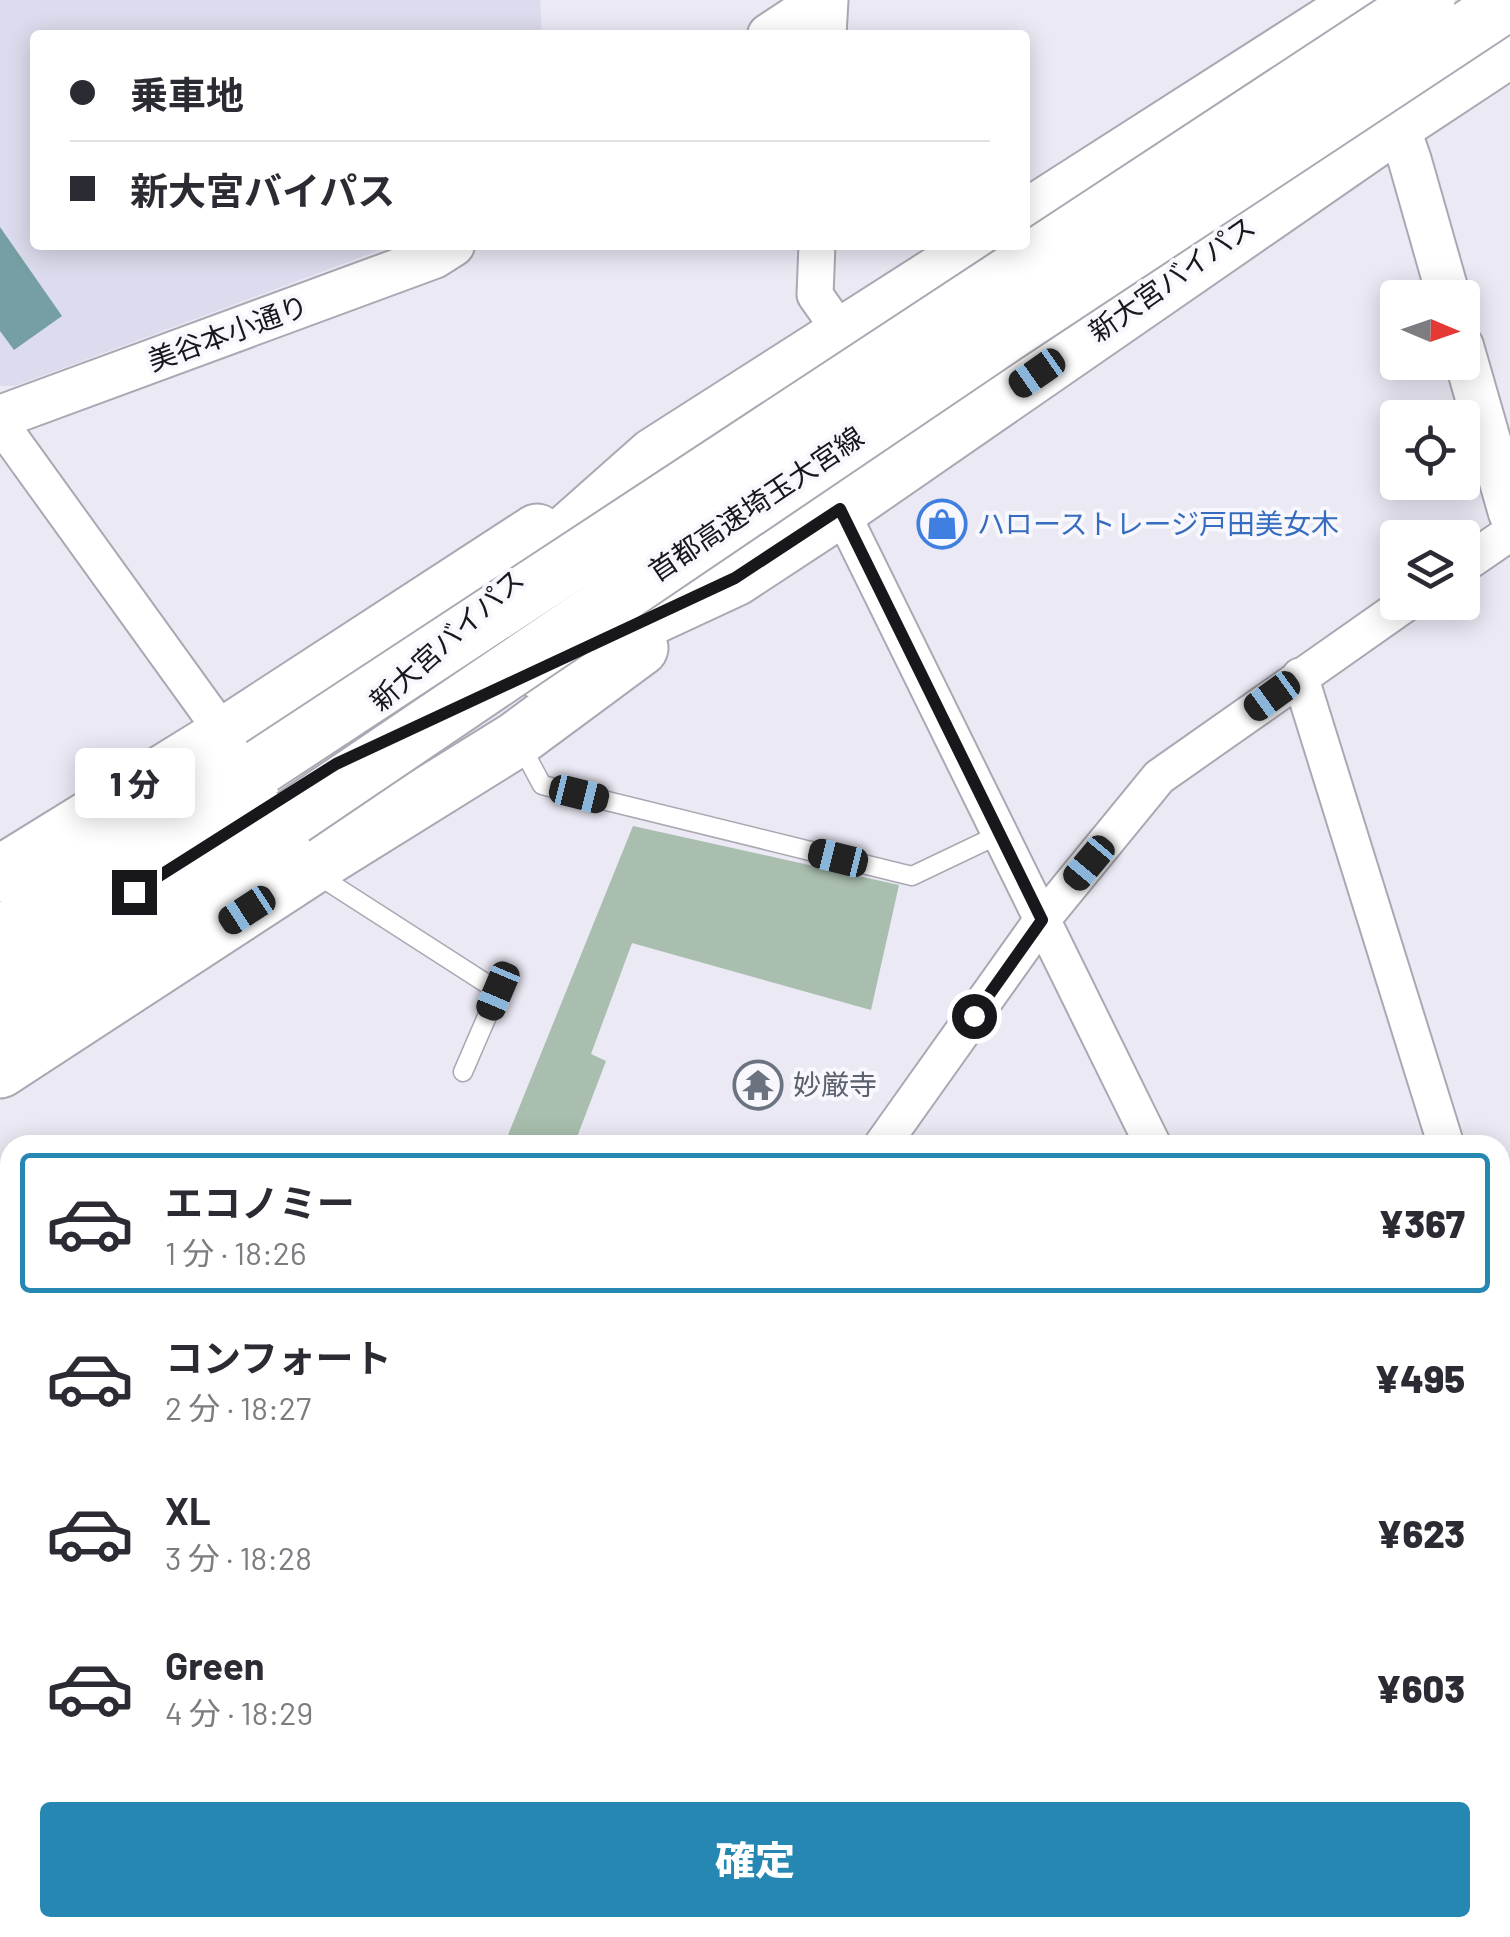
<!DOCTYPE html>
<html lang="ja">
<head>
<meta charset="utf-8">
<style>
  :root { --surface:#fff; --page:#f2f2f3; --text:#2b2b33; --muted:#7c7c81; --line:#e1e1e2; --accent:#2688b2 }
  body { margin:0; font-family:Barlow,"Noto Sans JP",sans-serif; background:var(--page); color:var(--text); height:100vh; display:flex; flex-direction:column; font-size:38px; white-space:nowrap }
  * { box-sizing:border-box; margin:0 }
  p { font-size:32px; color:var(--muted) }
  .icon { flex:none; width:55px; height:55px; fill:none; stroke:currentColor; stroke-width:2; stroke-linecap:round; stroke-linejoin:round }
  .map { position:relative; flex:1; overflow:hidden }
  .panel { position:absolute; left:0px; top:1135px; width:1510px; height:802px; display:flex; flex-direction:column; background:var(--surface); border-radius:30px 30px 0 0; box-shadow:0 5px 25px #0003 }
  .panel>* { flex:none }
  .top-card { position:absolute; left:30px; top:30px; width:1000px; height:220px; border-radius:10px; box-shadow:0 5px 25px #0003; display:grid; align-content:center; height:220px; padding:0 40px; background:var(--surface) }
  .needle { width:65px; rotate:92deg }
  .fabs { position:absolute; left:1380px; top:280px; display:grid; gap:20px }
  .fabs a { display:grid; place-items:center; width:100px; height:100px; border-radius:10px; background:var(--surface); box-shadow:0 5px 25px #0003; font-size:50px }
  .end { position:absolute; width:45px; height:45px; margin:-22px; border:12px solid #18171b; background:#fff; box-shadow:0 0 0 5px #fff }
  .from { border-radius:50% }
  .bubble { position:absolute; height:70px; border-radius:10px; background:var(--surface); box-shadow:0 5px 25px #0003; font-size:32px; font-weight:800; line-height:70px; text-align:center }
  .car { position:absolute; width:30px; height:60px; margin:-30px -15px; border-radius:12px; box-shadow:0 0 8px 2px #0007; background:linear-gradient(#222 24%,#8ab4d8 0 40%,#222 0 76%,#8ab4d8 0 86%,#222 0) }
  .top-card b { display:flex; align-items:center; gap:35px; height:95px; font-size:38px }
  .top-card b+b { border-top:2px solid var(--line) }
  .top-card i { width:25px; height:25px; background:var(--text) }
  ul { padding:18px 0 0; list-style:none }
  li { display:flex; align-items:center; gap:30px; height:140px; margin:0 20px 15px; padding:0 20px; border:5px solid transparent; border-radius:10px }
  li div { flex:1 }
  li b { display:block; font-size:38px }
  li em { font-style:normal; font-weight:800 }
  li.current { border-color:var(--accent) }
  li>.icon { width:90px; height:90px; stroke-width:1.5 }
  .primary-button { display:flex; gap:20px; margin-top:auto; padding:20px 40px }
  .primary-button a { flex:1; height:115px; border-radius:10px; background:var(--accent); color:#fff; font-size:40px; font-weight:800; line-height:115px; text-align:center }
  .map>svg:first-child { display:block }
</style>
</head>
<body>
<div class="map">
<svg width="1510" height="1937" viewBox="0 0 1510 1937">
  <rect width="100%" height="100%" fill="#eae9f4"/>
  <polygon fill="#dddcee" points="0,0 540,0 542,35 35,35 35,245 394,245 15,386 0,386"/>
  <polygon fill="#a9beae" points="633,826 899,885 871,1010 632,943 591,1054 606,1061 574,1145 504,1145"/>
  <polygon fill="#759fa3" points="0,227 62,316 14,350 0,331"/>
  <g fill="none" stroke-linecap="round" stroke-linejoin="round">
    <g stroke="#a9a8b3" stroke-width="21">
      <g id="service">
        <polyline points="520,744 542,785 912,876 1000,834"/>
        <polyline points="316,874 498,991 463,1072"/>
        <polyline points="1500,1624 1510,1632"/>
        <polyline points="353,1937 371,1928"/>
        <polyline points="683,1937 687,1928"/>
      </g>
    </g>
    <g stroke="#a9a8b3" stroke-width="39">
      <g id="minor">
        <polyline points="828,35 830,0"/>
        <polyline points="817,245 815,295 843,335"/>
        <polyline points="0,423 225,735"/>
        <polyline points="840,509 1153,1145"/>
        <polyline points="1462,566 1510,533"/>
        <polyline points="1300,676 1446,1145"/>
        <polyline points="882,1145 1042,920 1159,777 1408,602"/>
        <polyline points="1500,1318 1510,1350"/>
        <polyline points="1500,1441 1510,1428"/>
        <polyline points="0,1558 10,1553"/>
        <polyline points="919,1928 921,1937"/>
        <polyline points="1413,1928 1416,1937"/>
      </g>
    </g>
    <g stroke="#a9a8b3" stroke-width="46">
      <g id="tertiary">
        <polyline points="769,35 822,0"/>
        <polyline points="1388,97 1410,161 1449,298"/>
        <polyline points="1462,346 1510,513"/>
        <polyline points="0,417 434,257 453,245"/>
      </g>
    </g>
    <g stroke="#a9a8b3" stroke-width="54">
      <g id="secondary">
        <polyline points="0,1620 10,1621"/>
        <polyline points="1500,1794 1510,1795"/>
      </g>
    </g>
    <g stroke="#a9a8b3" stroke-width="59">
      <g id="trunk">
        <polyline points="1025,219 1367,0"/>
        <polyline points="512,582 654,456 984,245"/>
        <polyline points="537,670 735,578 840,509 1398,123 1510,49"/>
        <polyline points="0,874 225,735 537,532"/>
        <polyline points="0,978 332,766"/>
        <polyline points="0,1070 308,869 517,739 640,648"/>
      </g>
    </g>
    <g stroke="#a9a8b3" stroke-width="59">
      <g id="motorway">
        <polyline points="0,935 262,766"/>
        <polyline points="0,1034 306,841"/>
      </g>
    </g>
    <use href="#service" stroke="#fff" stroke-width="18"/>
    <use href="#minor" stroke="#fff" stroke-width="35"/>
    <use href="#tertiary" stroke="#fff" stroke-width="42"/>
    <use href="#secondary" stroke="#fff" stroke-width="50"/>
    <use href="#trunk" stroke="#fff" stroke-width="55"/>
    <use href="#motorway" stroke="#fff" stroke-width="55"/>
    <g stroke="#a9a8b3" stroke-width="59" stroke-linecap="butt">
      <g id="motorway-bridge">
        <polyline points="262,766 1427,0"/>
        <polyline points="293,817 1005,335 1510,1"/>
      </g>
    </g>
    <use href="#motorway-bridge" stroke="#fff" stroke-width="55"/>
  </g>
  <g fill="none" stroke-linecap="round" stroke-linejoin="round">
    <polyline stroke="#18171b" stroke-width="12" points="134,892 336,764 735,578 840,509 1042,920 974,1016"/>
  </g>
  <defs>
    <g id="shop-ring" transform="scale(2.5)"><circle r="9.5" fill="#f7f7fd" stroke="#3f7fe0" stroke-width="1.5"/><path d="M-5-2.5h2.3a2.7 3.5 0 0 1 5.4 0H5L5.5 6h-11ZM-1.5-2.5h3a1.5 2.3 0 0 0-3 0Z" fill="#3f7fe0"/></g>
    <g id="temple-ring" transform="scale(2.5)"><circle r="9.5" fill="#f7f7fd" stroke="#6b7280" stroke-width="1.5"/><path d="M0-6L5-2H3V0L6.5 2.5H4V6H1.5V3h-3V6H-4V2.5H-6.5L-3 0V-2H-5Z" fill="#6b7280"/></g>
  </defs>
  <g fill-rule="evenodd">
    <use href="#shop-ring" x="942" y="524"/>
    <use href="#temple-ring" x="758" y="1085"/>
  </g>
  <g text-anchor="middle" stroke-width="8" stroke-linejoin="round" paint-order="stroke">
    <g font-size="28" fill="#18171b" stroke="#f7f7fd">
      <text transform="translate(1172 279) rotate(-35)" y="10">新大宮バイパス</text>
      <text transform="translate(228 333) rotate(-20)" y="10">美谷本小通り</text>
      <text transform="translate(756 504) rotate(-34)" y="10">首都高速埼玉大宮線</text>
      <text transform="translate(447 640) rotate(-42)" y="10">新大宮バイパス</text>
    </g>
    <g font-size="28" fill="#366cbe" stroke="#f7f7fd" text-anchor="start">
      <text x="977" y="534">ハローストレージ戸田美女木</text>
    </g>
    <g font-size="28" fill="#5b616d" stroke="#f7f7fd" text-anchor="start">
      <text x="793" y="1095">妙厳寺</text>
    </g>
  </g>
</svg>
<div class="fabs">
<a><svg class="needle" viewBox="-14 -14 28 28"><path d="M0-13l5 13h-10z" fill="#e53935"/><path d="M0 13l5-13h-10z" fill="#7c7c81"/></svg></a>
<a><svg class="icon" aria-label="locate" viewBox="0 0 24 24"><circle cx="12" cy="12" r="6"/><path d="M12 2v4M12 18v4M2 12h4M18 12h4"/></svg></a>
<a><svg class="icon" aria-label="layers" viewBox="0 0 24 24"><path d="M12 4l9 5-9 5-9-5zM3 14l9 5 9-5"/></svg></a>
</div>
<i class="end from" style="left:974px;top:1016px"></i>
<i class="end" style="left:134px;top:892px"></i>
<div class="bubble" style="left:75px;top:748px;width:120px">1 分</div>
<i class="car" style="left:1037px;top:373px;rotate:235deg"></i>
<i class="car" style="left:1272px;top:696px;rotate:234deg"></i>
<i class="car" style="left:579px;top:794px;rotate:104deg"></i>
<i class="car" style="left:838px;top:858px;rotate:284deg"></i>
<i class="car" style="left:1089px;top:863px;rotate:220deg"></i>
<i class="car" style="left:247px;top:910px;rotate:237deg"></i>
<i class="car" style="left:498px;top:991px;rotate:203deg"></i>
<div class="top-card">
<b><i class="from"></i>乗車地</b>
<b><i></i>新大宮バイパス</b>
</div>
<section class="panel">
<ul>
<li class="current"><svg class="icon" aria-label="car" viewBox="0 0 24 24"><path d="M5 17H2v-5l4-1 3-4h7l3 4 3 1v5h-3M9 17h6M6 11h13"/><circle cx="7" cy="17" r="2"/><circle cx="17" cy="17" r="2"/></svg><div><b>エコノミー</b><p>1 分 · 18:26</p></div><em>¥367</em></li>
<li><svg class="icon" aria-label="car" viewBox="0 0 24 24"><path d="M5 17H2v-5l4-1 3-4h7l3 4 3 1v5h-3M9 17h6M6 11h13"/><circle cx="7" cy="17" r="2"/><circle cx="17" cy="17" r="2"/></svg><div><b>コンフォート</b><p>2 分 · 18:27</p></div><em>¥495</em></li>
<li><svg class="icon" aria-label="car" viewBox="0 0 24 24"><path d="M5 17H2v-5l4-1 3-4h7l3 4 3 1v5h-3M9 17h6M6 11h13"/><circle cx="7" cy="17" r="2"/><circle cx="17" cy="17" r="2"/></svg><div><b>XL</b><p>3 分 · 18:28</p></div><em>¥623</em></li>
<li><svg class="icon" aria-label="car" viewBox="0 0 24 24"><path d="M5 17H2v-5l4-1 3-4h7l3 4 3 1v5h-3M9 17h6M6 11h13"/><circle cx="7" cy="17" r="2"/><circle cx="17" cy="17" r="2"/></svg><div><b>Green</b><p>4 分 · 18:29</p></div><em>¥603</em></li>
</ul>
<div class="primary-button"><a>確定</a></div>
</section>
</div>
</body>
</html>
